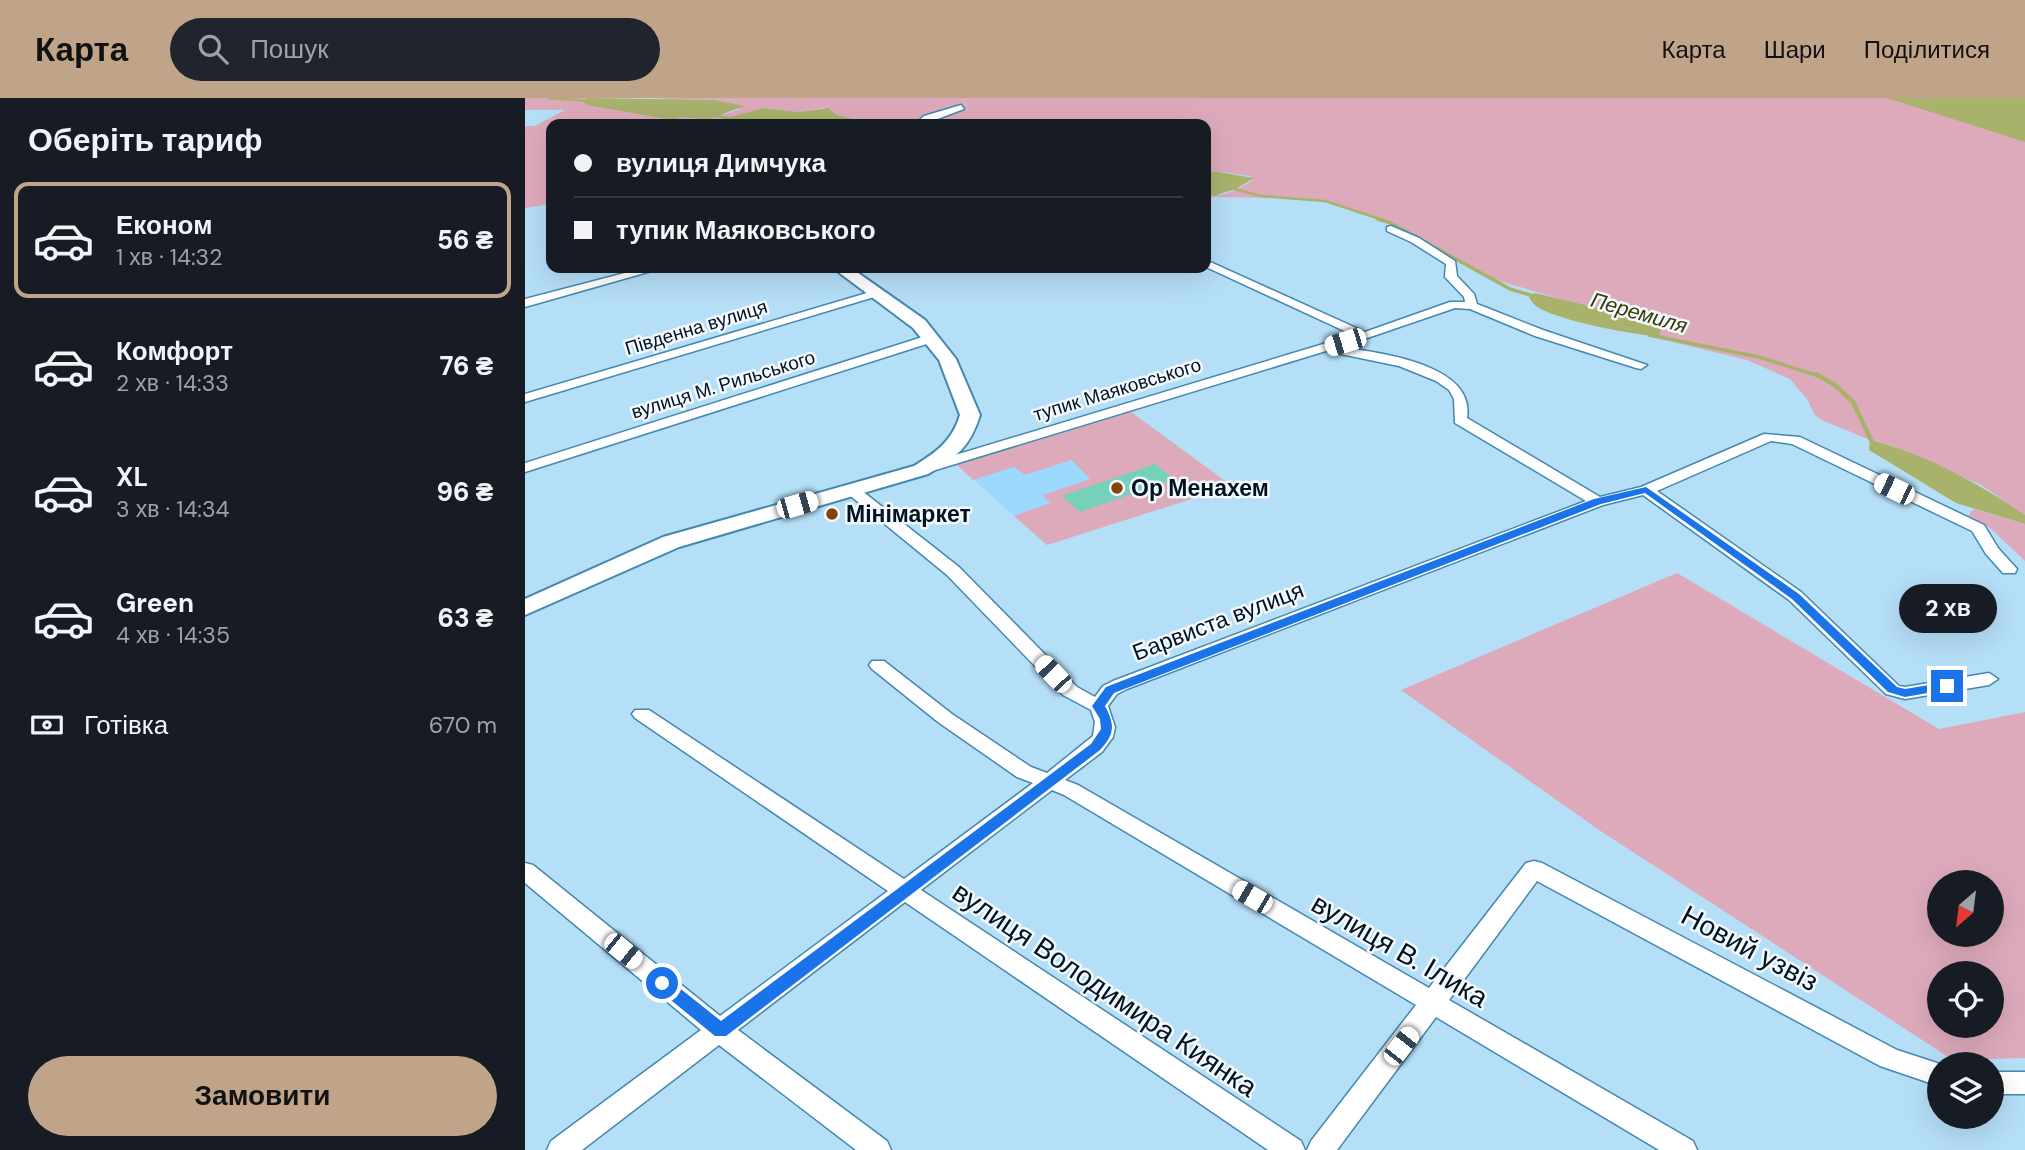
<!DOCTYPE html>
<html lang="uk">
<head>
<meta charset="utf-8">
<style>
  :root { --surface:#171b24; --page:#20242c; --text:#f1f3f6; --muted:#9ea1a6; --line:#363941; --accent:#c0a48a }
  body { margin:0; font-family:"DM Sans",sans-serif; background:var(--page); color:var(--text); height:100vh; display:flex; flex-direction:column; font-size:26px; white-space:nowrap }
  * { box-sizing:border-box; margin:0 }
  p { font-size:23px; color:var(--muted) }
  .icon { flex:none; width:38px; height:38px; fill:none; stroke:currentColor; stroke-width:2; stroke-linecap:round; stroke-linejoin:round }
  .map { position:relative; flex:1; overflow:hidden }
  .panel { display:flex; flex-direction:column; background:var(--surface); width:525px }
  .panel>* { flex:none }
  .top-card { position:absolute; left:21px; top:21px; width:665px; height:154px; border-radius:14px; box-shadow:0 7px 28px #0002; display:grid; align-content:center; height:154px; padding:0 28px; background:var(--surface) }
  .needle { width:46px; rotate:208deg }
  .buttons { position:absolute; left:1402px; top:772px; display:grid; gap:14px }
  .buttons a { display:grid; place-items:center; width:77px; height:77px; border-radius:50%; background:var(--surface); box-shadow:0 7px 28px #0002; font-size:35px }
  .end { position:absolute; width:32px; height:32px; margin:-16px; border:9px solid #1a73e8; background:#fff; box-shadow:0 0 0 4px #fff }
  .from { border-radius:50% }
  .bubble { position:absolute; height:49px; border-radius:24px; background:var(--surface); box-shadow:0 7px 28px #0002; font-size:23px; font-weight:800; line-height:49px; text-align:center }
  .car { position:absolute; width:21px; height:42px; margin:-21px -10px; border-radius:9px; box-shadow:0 0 5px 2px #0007; background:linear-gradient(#fff 24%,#345 0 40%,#fff 0 76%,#345 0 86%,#fff 0) }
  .top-card b { display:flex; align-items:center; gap:24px; height:66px; font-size:26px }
  .top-card b+b { border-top:2px solid var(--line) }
  .top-card i { width:18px; height:18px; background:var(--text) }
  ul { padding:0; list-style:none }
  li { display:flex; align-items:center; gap:21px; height:116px; margin:0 14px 10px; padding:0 14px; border:4px solid transparent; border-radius:14px }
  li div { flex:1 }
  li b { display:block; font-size:26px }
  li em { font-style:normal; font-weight:800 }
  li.current { border-color:var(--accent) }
  li>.icon { width:63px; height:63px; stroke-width:1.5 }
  h2 { padding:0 28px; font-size:32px; line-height:84px }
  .pay { display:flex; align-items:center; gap:18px; height:77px; padding:0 28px; font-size:26px }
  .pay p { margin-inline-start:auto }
  .primary-button { display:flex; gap:14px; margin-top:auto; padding:14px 28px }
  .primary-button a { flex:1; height:80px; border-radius:42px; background:var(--accent); color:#111; font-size:28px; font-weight:800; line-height:80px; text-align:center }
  header { display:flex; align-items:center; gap:42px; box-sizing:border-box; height:98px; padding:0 35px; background:var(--accent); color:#111 }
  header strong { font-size:33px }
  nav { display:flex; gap:38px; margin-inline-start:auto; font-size:24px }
  .search { width:490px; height:63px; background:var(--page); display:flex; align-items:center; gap:18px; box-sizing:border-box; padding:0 24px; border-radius:38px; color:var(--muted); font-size:26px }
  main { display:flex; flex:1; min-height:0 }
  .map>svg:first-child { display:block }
</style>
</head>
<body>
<header>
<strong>Карта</strong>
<div class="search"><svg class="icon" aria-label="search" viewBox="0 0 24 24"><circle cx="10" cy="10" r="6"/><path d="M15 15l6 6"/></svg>Пошук</div>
<nav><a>Карта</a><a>Шари</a><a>Поділитися</a></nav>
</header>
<main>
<section class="panel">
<h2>Оберіть тариф</h2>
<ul>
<li class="current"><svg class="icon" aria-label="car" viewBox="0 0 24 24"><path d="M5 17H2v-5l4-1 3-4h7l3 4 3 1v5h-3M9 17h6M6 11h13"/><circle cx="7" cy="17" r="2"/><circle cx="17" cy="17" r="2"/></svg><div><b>Економ</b><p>1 хв · 14:32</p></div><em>56 ₴</em></li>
<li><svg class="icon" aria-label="car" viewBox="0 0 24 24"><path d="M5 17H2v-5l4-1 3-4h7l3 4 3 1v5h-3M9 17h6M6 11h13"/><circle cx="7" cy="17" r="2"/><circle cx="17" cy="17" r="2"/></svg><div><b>Комфорт</b><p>2 хв · 14:33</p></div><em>76 ₴</em></li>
<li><svg class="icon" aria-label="car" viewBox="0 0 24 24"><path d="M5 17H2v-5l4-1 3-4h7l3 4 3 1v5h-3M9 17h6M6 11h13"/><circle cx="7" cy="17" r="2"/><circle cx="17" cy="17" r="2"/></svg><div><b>XL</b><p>3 хв · 14:34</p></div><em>96 ₴</em></li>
<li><svg class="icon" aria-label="car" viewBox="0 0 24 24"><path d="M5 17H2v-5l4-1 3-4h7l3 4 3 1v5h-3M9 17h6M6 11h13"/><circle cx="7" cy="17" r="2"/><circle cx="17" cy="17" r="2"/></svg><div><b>Green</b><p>4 хв · 14:35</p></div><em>63 ₴</em></li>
</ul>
<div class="pay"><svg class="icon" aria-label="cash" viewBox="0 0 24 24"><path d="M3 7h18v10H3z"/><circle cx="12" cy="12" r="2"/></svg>Готівка<p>670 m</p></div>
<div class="primary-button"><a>Замовити</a></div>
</section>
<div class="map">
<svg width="1500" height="1052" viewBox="0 0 1500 1052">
  <rect width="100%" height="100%" fill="#b5def7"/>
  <polygon fill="#9bd9fe" points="606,314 706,388 522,447 431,366"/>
  <g fill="#ddaabc" fill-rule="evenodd">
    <path d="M0,0h61l-4,3 91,19 11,-3 22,3 34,-11 -84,-11h1258l111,37v380l-44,-30 -88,-39 -23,-6 -46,-19 -9,-6 -8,-16 -17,-20 -43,-19 -87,-21 1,-10 -171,-51 -89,-51 -63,-23 -34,-6 -98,-1v-4c15,7 34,-5 47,-13l-3,-4 -44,-6v-46h-294l-67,-6 -21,-10 -26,4 -34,-4 -36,13 7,3h-184v80l-26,4v-82h10l30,-16h-40z"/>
    <polygon points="606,314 707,388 522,447 489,418 525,405 518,397 565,381 547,362 500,377 489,369 448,382 431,366"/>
    <polygon points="1449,411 1500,426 1500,463 1465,430 1442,419"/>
    <path d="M1152,475l262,156 86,-17v346l-72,2 -354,-230 -198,-140zM1414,784h52v52h-52zM1414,875h52v53h-52z"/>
  </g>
  <g fill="#a8b26b">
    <polygon points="61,0 190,2 219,8 182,22 159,19 148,22 62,7 57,3"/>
    <polygon points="1362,0 1500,0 1500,44"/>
    <path d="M239,10l34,4 31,-4c9,16 60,12 78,12l6,2 -178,2 -8,-6z"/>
    <polygon points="681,72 729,80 711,91 688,98 681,95"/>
    <path d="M1010,195l58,14 68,22 -1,7c-24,0 -105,-16 -124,-30 -3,-2 -5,-6 -7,-9z"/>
    <path d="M1345,342c53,13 110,44 155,75v9l-69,-21 -87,-53z"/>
  </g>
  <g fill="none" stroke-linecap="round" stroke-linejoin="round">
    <g stroke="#a8b26b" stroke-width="2.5">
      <polyline points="23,0 65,3"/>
      <polyline points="186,17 208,21"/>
      <polyline points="706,90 736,98 800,103 858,122"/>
    </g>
    <g stroke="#a8b26b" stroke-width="3.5">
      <polyline points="853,121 866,125 985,191 1012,199"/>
      <polyline points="1124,237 1234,259 1294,278"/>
    </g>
    <polyline stroke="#a8b26b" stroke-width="4.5" points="1291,276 1311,288 1328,304 1348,346"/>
  </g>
  <polygon fill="#75d1ba" points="630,366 649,381 555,414 537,398"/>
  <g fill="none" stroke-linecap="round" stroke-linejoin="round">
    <g stroke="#4388af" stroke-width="3">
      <g id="street">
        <polygon points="436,7 439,11 399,26 390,26 399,18"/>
        <path d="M866,128l28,12 36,23 2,15 17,18 3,10 66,26 104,35 -6,4 -5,-1 -101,-32 -65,-27 -15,-1 -114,39c39,6 135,17 126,71l133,79 41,-10 123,-53 36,3 184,88 14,23 19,21 -2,4h-12l-17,-19 -14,-23 -180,-87 -21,-3 -114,50 144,101 98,94 6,1 84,-14 9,6 -9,6 -84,14 -19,-5 -97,-94 -146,-105 -40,10 -476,184 -10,5 -9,12 7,21 -2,10 -11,15 -37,28 13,5 351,203 97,-125 8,-2 8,2 355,187 43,14 -1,22 -59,-20 -343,-185 -88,119 244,141 4,9h-38l-223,-133 -99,133h-30l4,-9 105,-136 -352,-210 -12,-5 -131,100 380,251 4,9h-37l-363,-248 -167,128 149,111 4,9h-35l-137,-105 -137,105h-35l4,-9 150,-111 -176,-147v-20l8,2 187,151 168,-125 -253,-173 -3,-4 3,-4h14l255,169 129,-96 -16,-6 -79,-55 -66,-53 -3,-4 3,-4h12l68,53 79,53 16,6 46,-37 2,-14 -4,-12 -28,-15 -116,-120 -100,-82 -3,-3 3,-3h10l102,80 118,120 18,10 8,-11 10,-5 473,-180 -131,-78 -1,-24 -5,-9 -13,-9 -37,-15 -73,-15 -397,121 -5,1 -7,-4 2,-3 434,-131 -147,-68v-7l159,72 85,-30h15l-1,-5 -19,-20 1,-13 -35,-22 -24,-11v-4z"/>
        <polygon points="119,170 137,170 0,209 0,201"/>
        <polygon points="352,192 356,193 356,197 0,304 0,296"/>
        <polygon points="407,236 411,237 411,243 0,374 0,365"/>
        <rect x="1466" y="974" width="34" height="22"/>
      </g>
    </g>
    <g stroke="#4388af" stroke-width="4">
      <path id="secondary" d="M308,170h18l74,52 31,39 24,56c-10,32 -23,42 -52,59l-249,73 -154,68v-16l138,-62 251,-71c23,-14 38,-25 46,-51l-21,-55 -26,-32z"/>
    </g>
    <use href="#street" fill="#fff" fill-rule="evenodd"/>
    <use href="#secondary" fill="#fff" fill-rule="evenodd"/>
  </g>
  <path fill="#1a73e8" d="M1121,389l153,107 98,93 8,2 42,-7 6,4 -2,3 -46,8 -17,-5 -96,-93 -147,-106 -44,11 -487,189 -9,13c10,19 10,28 -5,44l-374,286h-11l-59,-48 -2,-5 2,-5h11l54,43 370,-277 10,-15 -1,-10 -8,-13 14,-19 488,-188z"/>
  <g fill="#834407" stroke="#f3f9fe" stroke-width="2.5">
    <circle cx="592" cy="390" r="7"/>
    <circle cx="307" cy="416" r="7"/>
  </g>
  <g text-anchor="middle" stroke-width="5" stroke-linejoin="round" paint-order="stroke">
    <g font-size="19" fill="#00131f" stroke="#f3f9fe">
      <text transform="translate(171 229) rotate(-17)" y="7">Південна вулиця</text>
      <text transform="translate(198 286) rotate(-17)" y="7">вулиця М. Рильського</text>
      <text transform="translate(592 291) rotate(-17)" y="7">тупик Маяковського</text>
    </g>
    <g font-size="21" font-style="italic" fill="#353b02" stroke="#f3f9fe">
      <text transform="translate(1114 215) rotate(16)" y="7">Перемиля</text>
    </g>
    <g font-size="23" font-weight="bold" fill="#00131f" stroke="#f3f9fe" text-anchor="start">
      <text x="606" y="398">Ор Менахем</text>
      <text x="321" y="424">Мінімаркет</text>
    </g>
    <g font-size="23" fill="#00131f" stroke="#f3f9fe">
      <text transform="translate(693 523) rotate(-21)" y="8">Барвиста вулиця</text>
    </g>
    <g font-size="28" fill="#00131f" stroke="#f3f9fe">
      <text transform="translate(1225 850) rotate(28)" y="10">Новий узвіз</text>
      <text transform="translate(875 852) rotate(30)" y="10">вулиця В. Ілика</text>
      <text transform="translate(580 891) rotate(34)" y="10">вулиця Володимира Киянка</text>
    </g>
  </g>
</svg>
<div class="buttons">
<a><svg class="needle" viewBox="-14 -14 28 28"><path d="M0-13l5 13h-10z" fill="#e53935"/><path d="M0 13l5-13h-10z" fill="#9ea1a6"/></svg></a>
<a><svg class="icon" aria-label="locate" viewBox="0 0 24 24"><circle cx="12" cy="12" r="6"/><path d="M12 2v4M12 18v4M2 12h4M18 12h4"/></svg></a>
<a><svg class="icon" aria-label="layers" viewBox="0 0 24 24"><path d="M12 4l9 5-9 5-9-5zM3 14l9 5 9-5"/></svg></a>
</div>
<i class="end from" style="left:137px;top:885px"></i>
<i class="end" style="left:1422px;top:588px"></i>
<div class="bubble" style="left:1374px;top:486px;width:98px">2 хв</div>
<i class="car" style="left:820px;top:244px;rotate:253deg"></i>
<i class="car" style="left:1369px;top:391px;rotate:296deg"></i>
<i class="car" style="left:272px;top:407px;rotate:74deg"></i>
<i class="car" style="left:528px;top:576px;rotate:316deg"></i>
<i class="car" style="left:727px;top:799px;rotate:300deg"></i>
<i class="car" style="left:98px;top:853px;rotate:129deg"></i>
<i class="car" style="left:876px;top:948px;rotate:38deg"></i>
<div class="top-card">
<b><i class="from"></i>вулиця Димчука</b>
<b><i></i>тупик Маяковського</b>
</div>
</div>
</main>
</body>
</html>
